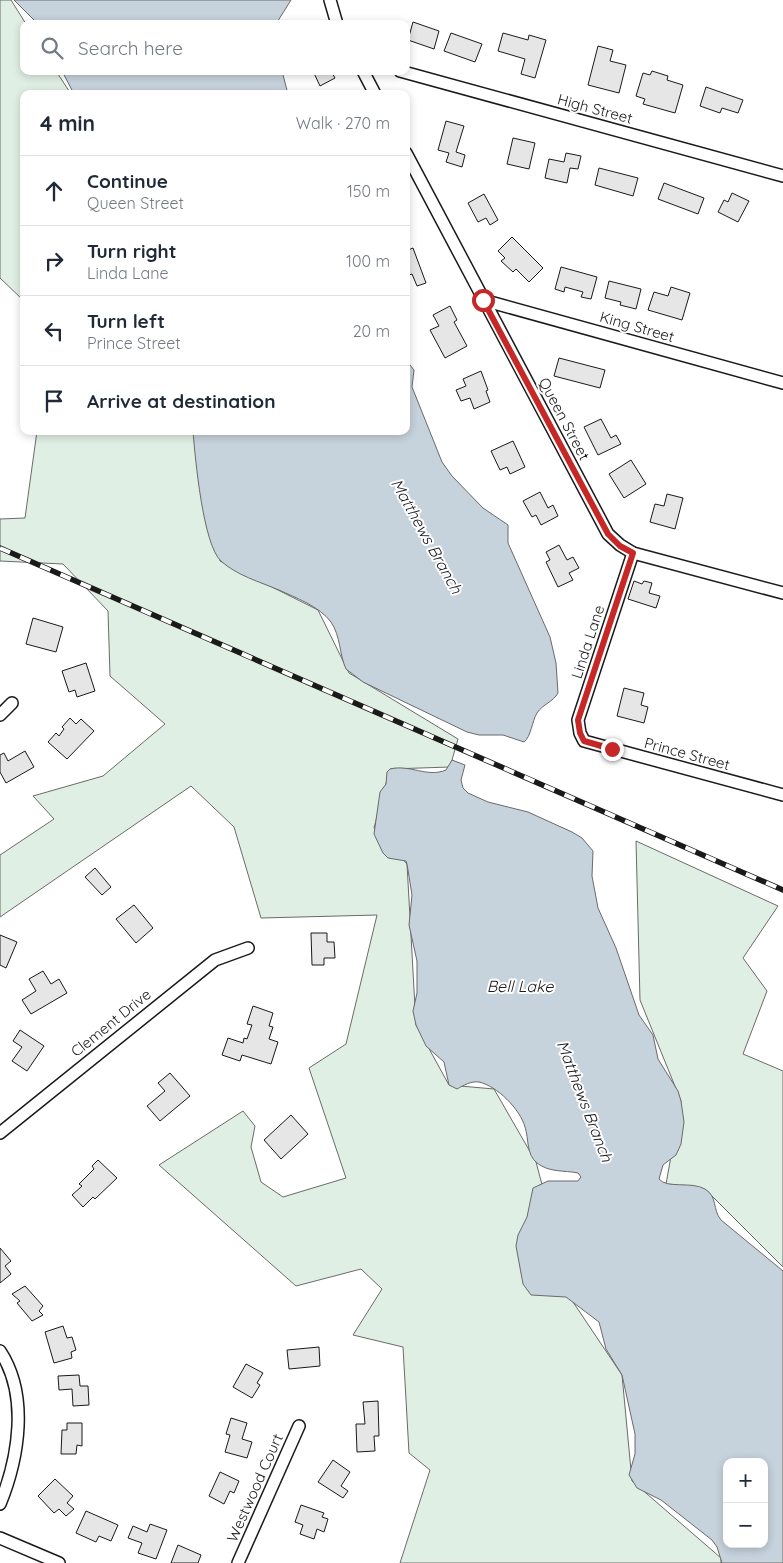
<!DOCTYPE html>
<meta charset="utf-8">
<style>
:root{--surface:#fff;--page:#f6f6f7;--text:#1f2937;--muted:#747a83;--line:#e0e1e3}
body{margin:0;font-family:Quicksand,sans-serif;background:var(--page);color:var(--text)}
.controls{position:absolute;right:15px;bottom:15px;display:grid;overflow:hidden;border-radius:10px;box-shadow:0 2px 8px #0003}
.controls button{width:45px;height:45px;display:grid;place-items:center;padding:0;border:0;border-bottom:1px solid var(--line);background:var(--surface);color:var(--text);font:25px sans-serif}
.stop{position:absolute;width:15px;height:15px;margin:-11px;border:4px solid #c62828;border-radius:50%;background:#fff}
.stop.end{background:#c62828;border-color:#fff;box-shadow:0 1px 5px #0008}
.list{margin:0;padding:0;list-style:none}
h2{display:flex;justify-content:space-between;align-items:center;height:65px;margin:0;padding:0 20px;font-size:21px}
h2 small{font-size:16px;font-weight:400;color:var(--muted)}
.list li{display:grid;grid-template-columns:32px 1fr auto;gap:15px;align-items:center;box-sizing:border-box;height:70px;padding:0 20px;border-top:1px solid var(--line)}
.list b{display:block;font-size:19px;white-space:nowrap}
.list p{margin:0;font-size:16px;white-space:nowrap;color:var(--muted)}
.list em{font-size:16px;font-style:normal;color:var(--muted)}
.icon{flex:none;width:28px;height:28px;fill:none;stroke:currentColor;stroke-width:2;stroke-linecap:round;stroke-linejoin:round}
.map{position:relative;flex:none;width:783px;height:1563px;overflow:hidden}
.search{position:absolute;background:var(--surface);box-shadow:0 2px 8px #0003;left:20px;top:20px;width:390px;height:55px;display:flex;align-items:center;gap:12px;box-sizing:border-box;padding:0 18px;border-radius:10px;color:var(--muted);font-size:19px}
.panel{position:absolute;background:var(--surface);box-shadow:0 2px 8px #0003;left:20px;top:90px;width:390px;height:345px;border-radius:10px}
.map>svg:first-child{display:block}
</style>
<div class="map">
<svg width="783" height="1563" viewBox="0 0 783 1563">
<rect width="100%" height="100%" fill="#fff"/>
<g fill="#e0efe3" stroke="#6a6a6a">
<polygon points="0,0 11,0 26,24 24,24 24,71 56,71 71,94 24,94 24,301 0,278"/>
<polygon points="37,431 195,431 220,561 318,610 349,673 458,739 450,767 390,769 374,828 407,864 416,1025 449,1085 494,1089 536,1162 573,1302 622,1375 632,1481 721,1558 721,1563 400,1563 430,1470 409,1453 403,1347 353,1335 382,1289 361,1269 296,1286 159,1165 243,1111 255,1126 251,1147 261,1182 283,1197 346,1178 309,1068 346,1044 377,915 261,918 234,827 191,786 0,917 0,855 54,819 33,796 103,776 165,724 110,676 108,611 63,564 0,561 0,519 25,518"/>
<polygon points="636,841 778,906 743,958 767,991 743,1054 783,1071 783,1267 706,1190 666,1184 681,1101 640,1000"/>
</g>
<g fill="#c6d2dc" stroke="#6a6a6a" fill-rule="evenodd">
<polygon points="14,0 291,0 276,24 38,24"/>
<polygon points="62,71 282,71 288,94 74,94"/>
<path d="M406,360L414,370L412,387L442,462L452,476L483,508L508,525V543L550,637L556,663L558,693C553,702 543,704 537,713C532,721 531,737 524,742L503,735H479L467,732L363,682L346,669C339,654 341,637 331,622C319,606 296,598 279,590C260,582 236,575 221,561C203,545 195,457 193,431H406Z"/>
<path d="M452,760L465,765L461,780L463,788L468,793L488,802L528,812L572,832L582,838L593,851L592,876L598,908L616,948L639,1015L653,1035L658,1059L678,1091L681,1101L684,1122L681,1144L676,1155L663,1165L659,1179C667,1189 691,1181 705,1189C718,1197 712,1209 721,1220L783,1271V1563H722L717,1547L712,1540L661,1500L637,1488L629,1475L635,1454V1434L622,1375L606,1349L599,1322L566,1297L531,1295L523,1284L516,1246L518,1235L527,1217L533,1188L548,1181H578L581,1177L578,1173C564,1170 550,1173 537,1163C526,1154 529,1139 525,1127C520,1109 497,1086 479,1082C471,1081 464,1085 457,1089L449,1085L444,1062L426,1046L416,1025L413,1011L417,993V961L409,925L412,895L407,864L406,861L388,858L383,853L374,834L380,792L386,784L387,772L390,769C410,764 427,778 446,770ZM727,1462H764V1544H727Z"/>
</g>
<g fill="#e6e6e6" stroke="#1a1a1a">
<polygon points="413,22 439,31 434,49 408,40"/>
<polygon points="451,33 482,44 475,62 444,51"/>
<polygon points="503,33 528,40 529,35 546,40 535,78 521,74 525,59 498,51"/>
<polygon points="598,46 613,50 610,61 626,65 619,93 588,85"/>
<polygon points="313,71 331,71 335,78 320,86"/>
<polygon points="652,71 668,76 667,80 683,85 675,113 643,104 645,99 636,96 643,73 650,75"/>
<polygon points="706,87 743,100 738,113 722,108 720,113 700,106"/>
<polygon points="446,121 464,126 456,152 465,155 462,167 446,162 449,153 438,150"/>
<polygon points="513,138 535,143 529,169 507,164"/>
<polygon points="566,153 581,156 578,169 570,168 567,183 545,178 549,159 564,162"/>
<polygon points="599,168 638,178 633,196 595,185"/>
<polygon points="664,183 704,198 698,214 658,199"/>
<polygon points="732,193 749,201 738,222 718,212 724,200 728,202"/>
<polygon points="484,194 498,220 490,225 486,218 478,222 468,203"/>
<polygon points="512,237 543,268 529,282 516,269 513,272 501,261 505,258 498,251"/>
<polygon points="413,248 426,283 417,286 412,274 406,276 406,251"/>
<polygon points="561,267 597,277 591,299 581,297 583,292 565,287 564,292 555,289"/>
<polygon points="609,281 641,289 636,309 620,305 621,302 605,298"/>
<polygon points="671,287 690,293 682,320 648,310 654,292 668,296"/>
<polygon points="450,306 457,320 454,322 467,346 445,358 430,330 439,326 433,315"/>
<polygon points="559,358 605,370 600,388 554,376"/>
<polygon points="481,371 488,390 486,391 490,402 474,409 470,398 461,401 456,390 466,386 463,379"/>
<polygon points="601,419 611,438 616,435 621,444 598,455 584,427"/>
<polygon points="513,441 525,467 510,474 507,467 500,470 491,451"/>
<polygon points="631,460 646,484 624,498 609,474"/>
<polygon points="540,492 548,508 553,505 558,516 541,525 536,515 532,517 523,501"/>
<polygon points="667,494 683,498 675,529 650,522 655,504 664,506"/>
<polygon points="559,545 567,560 573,557 579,568 569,573 573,580 558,587 546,562 550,560 546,552"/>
<polygon points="634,581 642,584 644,581 652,583 649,593 660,596 656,608 628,599"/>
<polygon points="33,618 63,627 56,652 26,644"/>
<polygon points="86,663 95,691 77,697 75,690 69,692 62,671"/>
<polygon points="624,688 644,693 641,705 648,707 644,723 617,716"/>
<polygon points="70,718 76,724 81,719 94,731 67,759 48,742 56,733 59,736 64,729 62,727"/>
<polygon points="25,751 34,767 6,783 0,772 0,755 4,753 8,761"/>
<polygon points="95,868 111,887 102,895 85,877"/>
<polygon points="134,905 153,928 136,943 116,919"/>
<polygon points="311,933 327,933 327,942 334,942 335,958 324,958 324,965 312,965"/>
<polygon points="0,935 17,942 6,968 0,965"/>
<polygon points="43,971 51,984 59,979 67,993 31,1014 22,1000 36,991 29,979"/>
<polygon points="253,1006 273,1013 269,1026 273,1027 269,1039 278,1042 271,1064 242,1055 240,1061 222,1055 228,1038 243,1043 244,1038 247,1039 252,1025 247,1024"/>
<polygon points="20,1030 44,1046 27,1071 12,1061 22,1047 13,1041"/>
<polygon points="170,1073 190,1096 160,1121 147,1106 165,1091 158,1083"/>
<polygon points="291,1115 308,1134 281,1159 264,1140"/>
<polygon points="98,1160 117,1178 95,1199 93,1197 83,1207 72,1195 82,1186 79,1184 94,1169 92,1166"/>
<polygon points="0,1248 11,1261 5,1266 11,1274 0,1283"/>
<polygon points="25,1286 43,1306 39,1311 43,1315 32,1321 17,1303 20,1301 12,1294"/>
<polygon points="63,1326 67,1338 72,1337 76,1350 71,1352 72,1358 54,1363 45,1332"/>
<polygon points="319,1347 320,1366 289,1369 287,1350"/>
<polygon points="246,1364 263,1373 257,1383 260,1385 252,1398 233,1387"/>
<polygon points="79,1375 80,1386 88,1386 89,1405 73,1406 72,1389 59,1390 58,1376"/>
<polygon points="378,1401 379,1436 374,1436 375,1451 357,1452 356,1424 365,1424 363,1402"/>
<polygon points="231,1418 247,1423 242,1439 252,1442 247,1458 225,1452 230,1435 226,1434"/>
<polygon points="67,1423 82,1423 82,1446 77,1445 76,1454 61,1454 62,1430 67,1430"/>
<polygon points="333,1460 350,1472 341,1486 348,1491 343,1498 318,1482"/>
<polygon points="220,1472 239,1481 234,1493 230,1491 224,1504 209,1496"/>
<polygon points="55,1479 73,1496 67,1503 74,1509 66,1516 59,1509 54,1513 38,1496"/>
<polygon points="301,1505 324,1513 322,1517 328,1519 324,1532 317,1529 314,1539 300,1534 303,1525 295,1522"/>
<polygon points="86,1511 118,1525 111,1541 99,1536 96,1542 76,1533"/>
<polygon points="150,1524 167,1530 156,1559 138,1553 142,1543 128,1538 133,1526 147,1532"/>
<polygon points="178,1545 201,1555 198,1563 171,1563"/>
</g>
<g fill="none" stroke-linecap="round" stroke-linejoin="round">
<g stroke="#1a1a1a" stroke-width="14">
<g id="street">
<polyline points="330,0 337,24"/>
<polyline points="363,71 375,94"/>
<polyline points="400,71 783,176"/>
<polyline points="406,153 608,534 620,545 633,553 783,593"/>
<polyline points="483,300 783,383"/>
<polyline points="633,553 578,720 580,733 584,741 783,795"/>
<polyline points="0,715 12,703"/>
<polyline points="0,1133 215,960 248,948"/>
<path d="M0,1351C29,1395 19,1457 0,1504"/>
<polyline points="0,1538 59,1563"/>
<polyline points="238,1563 299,1426"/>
</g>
</g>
<use href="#street" stroke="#fff" stroke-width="11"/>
<g stroke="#1a1a1a" stroke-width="5.5">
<polyline id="rail" points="0,548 783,890"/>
</g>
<use href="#rail" stroke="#fff" stroke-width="4" stroke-dasharray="11" stroke-linecap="butt"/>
</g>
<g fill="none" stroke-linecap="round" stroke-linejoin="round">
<polyline stroke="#c62828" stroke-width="6" points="483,300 608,534 620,546 633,553 578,720 580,733 584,741 612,749"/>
</g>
<g text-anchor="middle" stroke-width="4" stroke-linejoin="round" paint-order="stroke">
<g font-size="15" fill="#1a1a1a" stroke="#fff">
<text transform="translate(595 109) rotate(15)" y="5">High Street</text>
<text transform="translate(637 327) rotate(16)" y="5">King Street</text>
<text transform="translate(564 419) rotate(62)" y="5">Queen Street</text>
<text transform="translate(588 642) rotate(-72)" y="5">Linda Lane</text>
<text transform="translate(687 754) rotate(15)" y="5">Prince Street</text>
<text transform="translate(111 1023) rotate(-39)" y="5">Clement Drive</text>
<text transform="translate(255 1488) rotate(-66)" y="5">Westwood Court</text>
</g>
<g font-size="16" font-style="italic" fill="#1a1a1a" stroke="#fff">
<text transform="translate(427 536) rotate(61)" y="6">Matthews Branch</text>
<text x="520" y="992">Bell Lake</text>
<text transform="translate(585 1101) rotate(69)" y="6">Matthews Branch</text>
</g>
</g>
</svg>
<div class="controls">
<button>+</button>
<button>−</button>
</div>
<div class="stop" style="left:483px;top:300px"></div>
<div class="stop end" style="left:612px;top:749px"></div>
<div class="search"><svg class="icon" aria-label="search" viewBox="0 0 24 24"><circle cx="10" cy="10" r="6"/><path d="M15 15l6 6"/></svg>Search here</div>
<section class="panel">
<h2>4 min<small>Walk · 270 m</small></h2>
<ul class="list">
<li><svg class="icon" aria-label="ahead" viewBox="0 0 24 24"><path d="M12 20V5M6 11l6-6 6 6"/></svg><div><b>Continue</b><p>Queen Street</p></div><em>150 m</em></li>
<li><svg class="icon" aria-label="right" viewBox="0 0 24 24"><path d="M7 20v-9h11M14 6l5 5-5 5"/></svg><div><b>Turn right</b><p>Linda Lane</p></div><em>100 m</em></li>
<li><svg class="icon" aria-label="left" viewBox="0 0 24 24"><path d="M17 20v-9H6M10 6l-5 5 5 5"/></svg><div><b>Turn left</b><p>Prince Street</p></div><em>20 m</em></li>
<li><svg class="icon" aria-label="arrive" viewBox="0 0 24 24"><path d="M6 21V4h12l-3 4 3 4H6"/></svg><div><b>Arrive at destination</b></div></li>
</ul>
</section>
</div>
